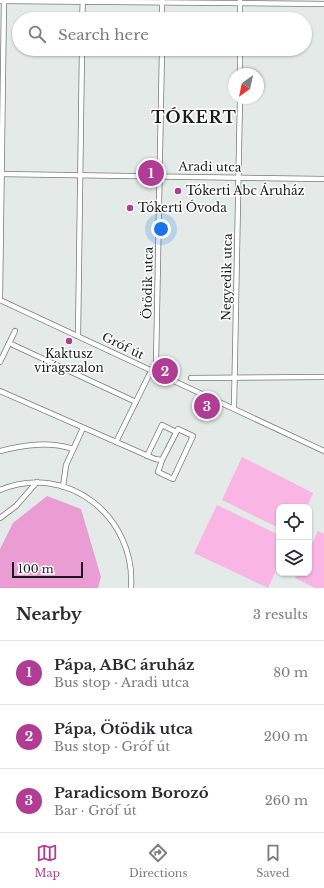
<!DOCTYPE html>
<meta charset="utf-8">
<style>
:root{--surface:#fff;--page:#f7f7f7;--text:#2b2b33;--muted:#7c7c81;--line:#e1e1e2;--accent:#b13c94}
body{margin:0;font-family:"Libre Baskerville",serif;background:var(--page);color:var(--text)}
.controls{position:absolute;right:12px;bottom:12px;display:grid;overflow:hidden;border-radius:8px;box-shadow:0 1px 3px #0004}
.controls button{width:36px;height:36px;display:grid;place-items:center;padding:0;border:0;border-bottom:1px solid var(--line);background:var(--surface);color:var(--text);font:20px sans-serif}
.compass{position:absolute;left:228px;top:68px;width:36px;height:36px;border-radius:50%;background:var(--surface);box-shadow:0 1px 3px #0004;rotate:213deg}
.scale{position:absolute;left:12px;bottom:10px;width:71px;box-sizing:border-box;padding-left:4px;border:2px solid #1a1c1b;border-top:0;font-size:11px;line-height:14px;white-space:nowrap;color:#1a1c1b;-webkit-text-stroke:3px #fff;paint-order:stroke}
.you{position:absolute;left:161px;top:229px;width:14px;height:14px;margin:-10px;border:3px solid #fff;border-radius:50%;background:#1a73e8;box-shadow:0 0 0 6px #1a73e833}
.badge{display:grid;place-items:center;width:26px;height:26px;border-radius:50%;background:var(--accent);color:#fff;font-size:13px;font-weight:700}
.pin{position:absolute;translate:-50% -50%;border:2px solid #fff;box-shadow:0 1px 4px #0006}
.list{margin:0;padding:0;list-style:none}
h2{display:flex;justify-content:space-between;align-items:center;height:52px;margin:0;padding:0 16px;font-size:17px}
h2 small{font-size:13px;font-weight:400;color:var(--muted)}
.list li{display:grid;grid-template-columns:26px 1fr auto;gap:12px;align-items:center;box-sizing:border-box;height:64px;padding:0 16px;border-top:1px solid var(--line)}
.list b{display:block;font-size:15px;white-space:nowrap}
.list p{margin:0;font-size:13px;white-space:nowrap;color:var(--muted)}
.list em{font-size:13px;font-style:normal;color:var(--muted)}
.icon{flex:none;width:22px;height:22px;fill:none;stroke:currentColor;stroke-width:2;stroke-linecap:round;stroke-linejoin:round}
.map{position:relative;flex:none;width:324px;height:588px;overflow:hidden}
.search{position:absolute;background:var(--surface);box-shadow:0 1px 3px #0004;left:12px;right:12px;top:12px;height:44px;display:flex;align-items:center;gap:10px;box-sizing:border-box;padding:0 14px;border-radius:22px;color:var(--muted);font-size:15px}
.sheet{height:244px;background:var(--surface)}
nav{display:flex;justify-content:space-around;align-items:center;box-sizing:border-box;height:56px;border-top:1px solid var(--line);background:var(--surface);font-size:11px;color:var(--muted)}
nav a{display:grid;justify-items:center;gap:2px}
nav .on{color:var(--accent)}
.map>svg:first-child{display:block}
</style>
<div class="map">
<svg width="324" height="588" viewBox="0 0 324 588">
<rect width="100%" height="100%" fill="#e3eae7"/>
<g fill="#f9b5e3">
<polygon points="242,457 313,493 307,507 279,507 279,528 222,500"/>
<polygon points="217,505 279,535 279,564 268,588 194,553"/>
<polygon points="318,531 324,534 324,588 315,588 295,578 298,573 309,573 309,550"/>
</g>
<polygon fill="#e99dd2" points="47,496 81,509 101,577 98,588 0,588 0,549 13,523"/>
<g fill="none" stroke-linecap="round" stroke-linejoin="round">
<g stroke="#767c7a" stroke-width="6">
<g id="minor">
<polyline points="0,1 324,4"/>
<polyline points="82,19 83,0"/>
<polyline points="162,19 162,1"/>
<polyline points="240,19 240,1"/>
<polyline points="240,74 240,49"/>
<polyline points="0,174 324,179"/>
<polyline points="0,297 4,0"/>
<polyline points="0,300 324,451"/>
<polyline points="78,336 82,49"/>
<polyline points="9,343 136,402"/>
<polyline points="0,362 15,331"/>
<polyline points="191,378 324,377"/>
<polyline points="0,391 155,459 162,460"/>
<polyline points="234,408 240,98"/>
<polygon points="178,429 193,436 173,479 158,472 162,460"/>
<polyline points="116,442 151,371 156,364 162,49"/>
<path d="M0,451C24,445 49,441 73,449"/>
<polyline points="147,456 162,425 176,432"/>
<polyline points="63,487 66,465 83,428"/>
<path d="M0,490C68,462 136,517 131,588"/>
<polyline points="0,518 16,506 37,482"/>
</g>
</g>
<use href="#minor" stroke="#fff" stroke-width="4.5"/>
</g>
<g fill="#b13c94" stroke="#fff" stroke-width="1.5">
<circle cx="178" cy="191" r="4"/>
<circle cx="130" cy="208" r="4"/>
<circle cx="69" cy="341" r="4"/>
</g>
<g text-anchor="middle" stroke-width="3" stroke-linejoin="round" paint-order="stroke">
<g font-size="12" fill="#1a1c1b" stroke="#fff">
<text transform="translate(210 167) rotate(1)" y="4">Aradi utca</text>
<text transform="translate(227 277) rotate(-89)" y="4">Negyedik utca</text>
<text transform="translate(148 283) rotate(-89)" y="4">Ötödik utca</text>
<text transform="translate(123 346) rotate(26)" y="4">Gróf út</text>
</g>
<g font-size="12" fill="#1a1c1b" stroke="#fff" text-anchor="start">
<text x="186" y="195">Tókerti Abc Áruház</text>
<text x="138" y="212">Tókerti Óvoda</text>
<text x="69" y="358" text-anchor="middle">Kaktusz<tspan x="69" dy="14">virágszalon</tspan></text>
</g>
<g font-size="16" font-weight="bold" letter-spacing="1" fill="#1a1c1b" stroke="#fff">
<text x="194" y="123">TÓKERT</text>
</g>
</g>
</svg>
<div class="controls">
<button><svg class="icon" aria-label="locate" viewBox="0 0 24 24"><circle cx="12" cy="12" r="6"/><path d="M12 2v4M12 18v4M2 12h4M18 12h4"/></svg></button>
<button><svg class="icon" aria-label="layers" viewBox="0 0 24 24"><path d="M12 4l9 5-9 5-9-5zM3 14l9 5 9-5"/></svg></button>
</div>
<svg class="compass" viewBox="-18 -18 36 36"><path d="M0-13l5 13h-10z" fill="#e53935"/><path d="M0 13l5-13h-10z" fill="#7c7c81"/></svg>
<div class="scale">100 m</div>
<div class="you"></div>
<div class="pin badge" style="left:151px;top:173px">1</div>
<div class="pin badge" style="left:165px;top:371px">2</div>
<div class="pin badge" style="left:207px;top:406px">3</div>
<div class="search"><svg class="icon" aria-label="search" viewBox="0 0 24 24"><circle cx="10" cy="10" r="6"/><path d="M15 15l6 6"/></svg>Search here</div>
</div>
<section class="sheet">
<h2>Nearby<small>3 results</small></h2>
<ul class="list">
<li><span class="badge">1</span><div><b>Pápa, ABC áruház</b><p>Bus stop · Aradi utca</p></div><em>80 m</em></li>
<li><span class="badge">2</span><div><b>Pápa, Ötödik utca</b><p>Bus stop · Gróf út</p></div><em>200 m</em></li>
<li><span class="badge">3</span><div><b>Paradicsom Borozó</b><p>Bar · Gróf út</p></div><em>260 m</em></li>
</ul>
</section>
<nav>
<a class="on"><svg class="icon" aria-label="map" viewBox="0 0 24 24"><path d="M3 6l6-2 6 2 6-2v14l-6 2-6-2-6 2zM9 4v14M15 6v14"/></svg>Map</a>
<a><svg class="icon" aria-label="directions" viewBox="0 0 24 24"><path d="M12 3l9 9-9 9-9-9zM9 14v-3h6M13 9l2 2-2 2"/></svg>Directions</a>
<a><svg class="icon" aria-label="saved" viewBox="0 0 24 24"><path d="M7 4h10v16l-5-4-5 4z"/></svg>Saved</a>
</nav>
